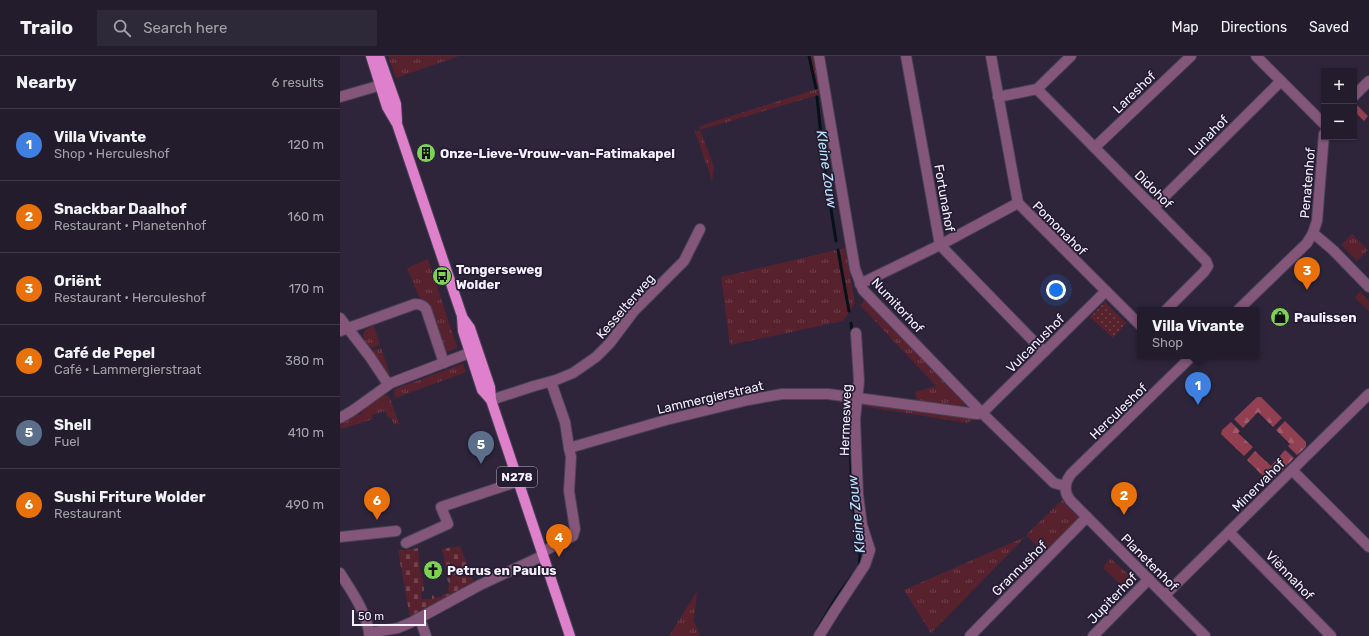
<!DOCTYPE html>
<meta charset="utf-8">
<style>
:root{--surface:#221c2c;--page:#2e2938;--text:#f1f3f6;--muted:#a2a1a9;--line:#3f3a48;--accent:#bca0f2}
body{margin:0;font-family:Rubik,sans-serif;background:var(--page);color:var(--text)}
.controls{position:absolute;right:12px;top:12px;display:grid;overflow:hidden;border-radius:0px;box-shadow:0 1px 3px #0004}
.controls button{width:36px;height:36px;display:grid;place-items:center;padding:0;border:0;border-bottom:1px solid var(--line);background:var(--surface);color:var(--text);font:20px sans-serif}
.scale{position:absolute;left:12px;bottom:10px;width:74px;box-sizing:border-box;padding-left:4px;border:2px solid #f4effd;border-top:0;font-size:11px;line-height:14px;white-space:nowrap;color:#f4effd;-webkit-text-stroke:3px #241c31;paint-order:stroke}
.you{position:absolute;left:716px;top:234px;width:14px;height:14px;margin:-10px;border:3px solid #fff;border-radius:50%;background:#1a73e8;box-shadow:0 0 0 6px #1a73e833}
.badge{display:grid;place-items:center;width:26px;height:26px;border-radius:50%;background:var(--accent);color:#fff;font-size:13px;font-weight:700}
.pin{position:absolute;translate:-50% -33px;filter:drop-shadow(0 1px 2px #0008)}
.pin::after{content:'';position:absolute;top:21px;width:14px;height:12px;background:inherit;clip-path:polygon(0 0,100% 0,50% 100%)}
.popup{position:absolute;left:797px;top:251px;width:122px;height:52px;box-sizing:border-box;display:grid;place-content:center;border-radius:0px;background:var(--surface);filter:drop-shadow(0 1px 3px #0005);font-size:13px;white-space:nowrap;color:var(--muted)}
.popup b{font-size:15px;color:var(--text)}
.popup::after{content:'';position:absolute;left:50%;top:100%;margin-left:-8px;border:8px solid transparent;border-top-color:var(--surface)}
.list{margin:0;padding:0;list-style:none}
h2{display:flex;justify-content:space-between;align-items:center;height:52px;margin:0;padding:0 16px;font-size:17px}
h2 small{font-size:13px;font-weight:400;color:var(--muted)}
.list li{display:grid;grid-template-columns:26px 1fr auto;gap:12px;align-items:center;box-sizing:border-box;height:72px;padding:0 16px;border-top:1px solid var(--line)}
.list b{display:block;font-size:15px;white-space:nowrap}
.list p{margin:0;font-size:13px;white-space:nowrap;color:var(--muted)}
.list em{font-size:13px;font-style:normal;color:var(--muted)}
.icon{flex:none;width:22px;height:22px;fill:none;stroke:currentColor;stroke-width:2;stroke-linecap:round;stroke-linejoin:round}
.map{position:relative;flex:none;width:1029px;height:580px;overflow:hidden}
header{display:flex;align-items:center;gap:24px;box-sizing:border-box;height:56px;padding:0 20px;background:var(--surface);border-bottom:1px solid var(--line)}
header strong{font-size:19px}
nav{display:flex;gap:22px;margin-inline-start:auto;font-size:14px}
.search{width:280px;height:36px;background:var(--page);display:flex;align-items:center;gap:10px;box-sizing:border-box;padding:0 14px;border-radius:0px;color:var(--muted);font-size:15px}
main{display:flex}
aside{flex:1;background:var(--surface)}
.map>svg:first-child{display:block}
</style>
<header>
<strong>Trailo</strong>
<div class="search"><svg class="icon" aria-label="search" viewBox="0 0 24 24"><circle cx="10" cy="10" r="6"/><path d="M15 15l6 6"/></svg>Search here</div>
<nav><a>Map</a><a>Directions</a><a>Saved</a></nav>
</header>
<main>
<aside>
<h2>Nearby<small>6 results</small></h2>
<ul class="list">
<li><span class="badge" style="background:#3f7fe0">1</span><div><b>Villa Vivante</b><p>Shop · Herculeshof</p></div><em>120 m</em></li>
<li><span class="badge" style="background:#e8710a">2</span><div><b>Snackbar Daalhof</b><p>Restaurant · Planetenhof</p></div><em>160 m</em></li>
<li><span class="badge" style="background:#e8710a">3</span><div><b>Oriënt</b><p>Restaurant · Herculeshof</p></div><em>170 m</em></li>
<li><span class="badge" style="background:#e8710a">4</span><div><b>Café de Pepel</b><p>Café · Lammergierstraat</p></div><em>380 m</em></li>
<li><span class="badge" style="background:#5c6f8a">5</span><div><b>Shell</b><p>Fuel</p></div><em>410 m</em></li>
<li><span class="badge" style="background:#e8710a">6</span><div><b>Sushi Friture Wolder</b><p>Restaurant</p></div><em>490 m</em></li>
</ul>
</aside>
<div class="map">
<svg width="1029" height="580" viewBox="0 0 1029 580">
<defs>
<pattern id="grass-tufts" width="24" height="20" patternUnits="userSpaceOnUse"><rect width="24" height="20" fill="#58212e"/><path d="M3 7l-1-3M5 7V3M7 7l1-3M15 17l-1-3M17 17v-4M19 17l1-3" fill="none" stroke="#71424d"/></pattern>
<pattern id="forest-firs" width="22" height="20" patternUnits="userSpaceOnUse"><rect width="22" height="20" fill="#923f52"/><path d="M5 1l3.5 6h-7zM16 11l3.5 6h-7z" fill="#a25b6c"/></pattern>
<pattern id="cemetery-stones" width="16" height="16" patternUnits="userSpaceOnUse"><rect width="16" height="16" fill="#58212e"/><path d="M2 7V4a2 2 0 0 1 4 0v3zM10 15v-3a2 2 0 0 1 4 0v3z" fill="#71424d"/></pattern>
<pattern id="park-dots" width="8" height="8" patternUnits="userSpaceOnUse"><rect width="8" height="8" fill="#58212e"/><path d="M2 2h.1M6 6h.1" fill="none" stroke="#71424d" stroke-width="1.8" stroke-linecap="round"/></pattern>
</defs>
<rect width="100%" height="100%" fill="#2e253b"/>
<g fill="url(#grass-tufts)">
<polygon points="48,0 119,0 56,22"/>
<polygon points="468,0 475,0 480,30 478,39 360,74 374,111 372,127 370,118 355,76 360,74 359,71 372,66 477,33"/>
<polygon points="1012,178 1028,194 1017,205 1001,189"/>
<polygon points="505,192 515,247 503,265 390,289 381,221"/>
<polygon points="88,203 117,291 117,292 108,295 105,294 89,249 87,246 79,241 67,212"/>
<polygon points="1020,235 1029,245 1029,255 1015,242"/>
<polygon points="527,241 628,346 623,352 577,345 575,336 596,330 520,249"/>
<polygon points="34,270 40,289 30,292 24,283 23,279 26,273"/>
<polygon points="41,292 50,319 47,317 32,295"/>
<polygon points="122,308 123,308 126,316 56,342 54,338 55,333"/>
<polygon points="43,339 49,340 59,367 54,369 51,361 48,362 45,355 32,359 33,363 1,373 0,369 18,358 19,359 22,357 22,355"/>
<polygon points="530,347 626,361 634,363 627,367 528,351 522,349"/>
<polygon points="722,444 740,463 705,498 686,479"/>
<polygon points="685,481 591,577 564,534"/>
<polygon points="770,502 795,524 787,534 763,512"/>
<polygon points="357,535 354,563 353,563 360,580 329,580"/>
</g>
<g fill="url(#forest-firs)">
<polygon points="1016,48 1028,60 1024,65 1016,57 1014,59 1014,50"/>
<polygon points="917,341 921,341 942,362 933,371 918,356 903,372 894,363"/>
<polygon points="945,365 966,386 966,391 957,399 948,390 950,388 936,374"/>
<polygon points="891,366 900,375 898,377 913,391 904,400 881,378 882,374"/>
<polygon points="945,394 954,402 931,425 928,425 907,404 915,395 931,410"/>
</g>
<polygon fill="url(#cemetery-stones)" points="120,490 135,529 70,561 58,495 78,492 79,500 77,501 79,502 79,506 78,506 80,507 80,511 79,511 80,512 81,515 80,516 81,516 82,520 81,521 82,521 83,525 82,526 83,526 84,530 82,530 84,531 84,535 81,536 82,543 92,543 92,539 95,541 95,543 96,542 100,541 101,542 103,538 109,537 108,532 110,531 109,531 109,526 108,526 107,522 108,522 107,521 106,517 107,517 106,516 105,512 107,512 105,511 105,508 106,507 104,507 104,503 105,502 104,502 103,498 104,497 102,496 102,493"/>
<polygon fill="url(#park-dots)" points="765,246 786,267 773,282 750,261"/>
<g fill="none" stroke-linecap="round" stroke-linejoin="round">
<g stroke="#061118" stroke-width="3">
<polyline points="469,0 476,32"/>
<polyline points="477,41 484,107 496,185"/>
<polyline points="498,194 509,255"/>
<polyline points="511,267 512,278"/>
<polyline points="509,355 512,440 520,500 519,511"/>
<polyline points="478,572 496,542 512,520"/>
</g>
<g stroke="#4a4156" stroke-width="12">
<g id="minor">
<polyline points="479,0 515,213 523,234 642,357 714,427 725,430"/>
<polyline points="566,0 600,189 704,296"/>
<polyline points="651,0 678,147 800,269"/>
<polyline points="916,0 984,68"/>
<polyline points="697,33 866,205 868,210 864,216 826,254"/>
<polyline points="1014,40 1029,25"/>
<polyline points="0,41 48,27"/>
<polyline points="658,41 697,33 731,0"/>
<polyline points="755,91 851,0"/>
<polyline points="814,151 941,25"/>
<polyline points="973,177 993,194 1029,231"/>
<polyline points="520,228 600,189 678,147"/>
<polyline points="898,254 967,187 973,177 977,165 984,78"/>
<polyline points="0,262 30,301 48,328"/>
<path d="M0,275L75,248C80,248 83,249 86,253L104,307"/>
<path d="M852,300L731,418C725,426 723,435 730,444L865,580"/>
<polyline points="151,344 194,330 216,324 233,317 256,301 270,287 294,255 344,205 360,173"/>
<polyline points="0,362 12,355 51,327 137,294"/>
<polyline points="229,392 326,364 408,344 442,338 488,338 637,358 642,357 766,235"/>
<polyline points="952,414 1029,491"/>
<polyline points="889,476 991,580"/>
<polyline points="0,481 56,475"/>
<polyline points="66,487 108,468 101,451 179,425"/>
<path d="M0,517C14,539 25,554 30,580"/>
<polyline points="825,539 1029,338"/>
<polyline points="80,563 86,580"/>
<polyline points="29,577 58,572 72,566 140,529 200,501 206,494 233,480 235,473 229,435 231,401 229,392 225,366 211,326"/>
<polyline points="479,580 494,556 525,509 530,494 522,469 518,439 515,363 519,325 516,277"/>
<polyline points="630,580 747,461"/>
<polyline points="753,580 809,523"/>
</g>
</g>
<g stroke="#4a4156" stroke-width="12">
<g id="major">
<polyline points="31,0 47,51 57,68 122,260 123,275 142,334 151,344"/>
<polyline points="39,0 56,48 57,65"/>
<polyline points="122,261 130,272 150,331 151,344 230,580"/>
</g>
</g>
<use href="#minor" stroke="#84577a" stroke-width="10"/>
<use href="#major" stroke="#de80cb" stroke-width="10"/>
</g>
<defs>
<g id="building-disc" transform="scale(1)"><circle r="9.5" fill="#7ed153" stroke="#241c31"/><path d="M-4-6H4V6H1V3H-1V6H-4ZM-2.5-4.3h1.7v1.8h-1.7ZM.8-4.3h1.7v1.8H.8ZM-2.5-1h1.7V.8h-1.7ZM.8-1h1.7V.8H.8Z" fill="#111"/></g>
<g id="bus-disc" transform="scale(1)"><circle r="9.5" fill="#7ed153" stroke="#241c31"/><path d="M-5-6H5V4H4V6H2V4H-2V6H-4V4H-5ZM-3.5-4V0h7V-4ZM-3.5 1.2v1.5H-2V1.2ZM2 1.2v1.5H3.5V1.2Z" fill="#111"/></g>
<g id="shop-disc" transform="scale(1)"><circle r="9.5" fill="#7ed153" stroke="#241c31"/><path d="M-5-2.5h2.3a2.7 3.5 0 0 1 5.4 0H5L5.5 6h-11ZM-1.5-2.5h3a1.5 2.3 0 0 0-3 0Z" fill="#111"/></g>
<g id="church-disc" transform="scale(1)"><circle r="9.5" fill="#7ed153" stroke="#241c31"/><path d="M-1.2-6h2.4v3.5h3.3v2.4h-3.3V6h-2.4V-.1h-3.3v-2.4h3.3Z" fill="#111"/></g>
</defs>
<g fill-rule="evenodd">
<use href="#building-disc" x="86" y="97"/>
<use href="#bus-disc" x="102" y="220"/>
<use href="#shop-disc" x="940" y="261"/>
<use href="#church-disc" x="93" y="514"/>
</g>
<g text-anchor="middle" stroke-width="3.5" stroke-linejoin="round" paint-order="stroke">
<rect fill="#241c31" stroke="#b6b0c0" stroke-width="1" x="157" y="411" width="40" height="20" rx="3"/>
<g font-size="12" font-weight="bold" fill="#f4effd">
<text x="177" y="425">N278</text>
</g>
<g font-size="13" fill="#f4effd" stroke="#241c31">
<text transform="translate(794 36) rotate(-44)" y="5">Lareshof</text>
<text transform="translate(868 79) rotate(-45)" y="5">Lunahof</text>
<text transform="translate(967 127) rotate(-85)" y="5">Penatenhof</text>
<text transform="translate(814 133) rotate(45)" y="5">Didohof</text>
<text transform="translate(605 142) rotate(80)" y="5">Fortunahof</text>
<text transform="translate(720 172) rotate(45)" y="5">Pomonahof</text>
<text transform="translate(558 249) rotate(47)" y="5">Numitorhof</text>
<text transform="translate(285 250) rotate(-49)" y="5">Kesselterweg</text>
<text transform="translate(695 287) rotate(-45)" y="5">Vulcanushof</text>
<text transform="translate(370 341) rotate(-13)" y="5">Lammergierstraat</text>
<text transform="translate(778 355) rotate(-44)" y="5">Herculeshof</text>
<text transform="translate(505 364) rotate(-88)" y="5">Hermesweg</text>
<text transform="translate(918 429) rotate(-45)" y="5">Minervahof</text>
<text transform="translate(810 506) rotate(45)" y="5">Planetenhof</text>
<text transform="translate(679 512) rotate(-45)" y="5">Grannushof</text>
<text transform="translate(950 519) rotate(46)" y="5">Viënnahof</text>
<text transform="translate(772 542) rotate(-46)" y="5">Jupiterhof</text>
</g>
<g font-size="13" font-weight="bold" fill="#f4effd" stroke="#241c31" text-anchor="start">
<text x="100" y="102">Onze-Lieve-Vrouw-van-Fatimakapel</text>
<text x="116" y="218">Tongerseweg<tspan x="116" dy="15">Wolder</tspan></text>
<text x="954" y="266">Paulissen</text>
<text x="107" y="519">Petrus en Paulus</text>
</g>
<g font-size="14" font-style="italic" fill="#b9e4ff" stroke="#241c31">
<text transform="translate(487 113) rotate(82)" y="5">Kleine Zouw</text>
<text transform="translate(516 458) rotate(-96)" y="5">Kleine Zouw</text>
</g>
</g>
</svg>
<div class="controls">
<button>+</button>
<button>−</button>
</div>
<div class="scale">50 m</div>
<div class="you"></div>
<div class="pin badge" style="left:858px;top:349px;background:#3f7fe0">1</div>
<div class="popup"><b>Villa Vivante</b>Shop</div>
<div class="pin badge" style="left:784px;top:459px;background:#e8710a">2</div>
<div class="pin badge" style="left:967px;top:234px;background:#e8710a">3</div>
<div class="pin badge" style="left:219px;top:501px;background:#e8710a">4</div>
<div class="pin badge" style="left:141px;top:408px;background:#5c6f8a">5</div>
<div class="pin badge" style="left:37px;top:464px;background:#e8710a">6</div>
</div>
</main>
